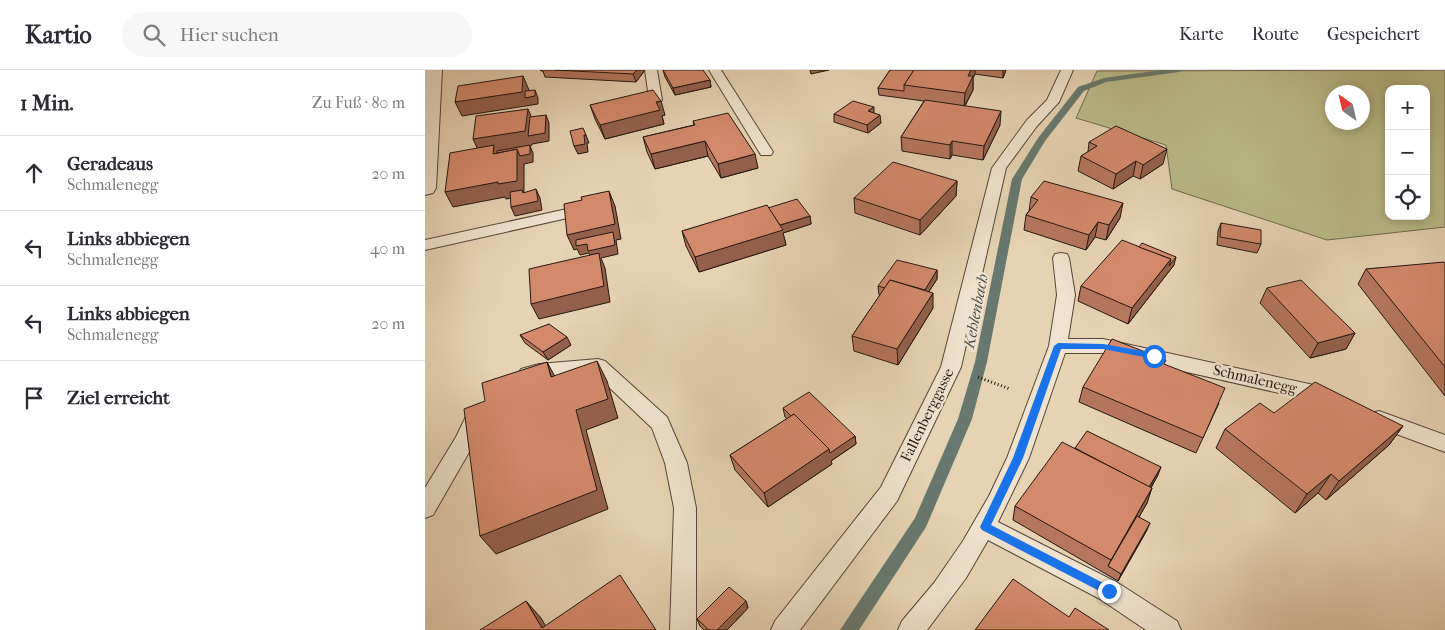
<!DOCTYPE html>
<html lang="de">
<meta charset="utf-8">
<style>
:root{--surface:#fff;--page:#f7f7f7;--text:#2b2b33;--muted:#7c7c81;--line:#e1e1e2}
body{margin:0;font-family:"IM FELL French Canon",serif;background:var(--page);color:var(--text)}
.controls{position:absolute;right:15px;top:15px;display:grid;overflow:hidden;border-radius:10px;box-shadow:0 2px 8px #0003}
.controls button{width:45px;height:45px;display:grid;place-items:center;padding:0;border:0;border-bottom:1px solid var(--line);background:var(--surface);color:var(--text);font:25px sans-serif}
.compass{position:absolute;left:900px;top:15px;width:45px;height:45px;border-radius:50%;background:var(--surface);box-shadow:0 2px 8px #0003;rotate:326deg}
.stop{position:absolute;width:15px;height:15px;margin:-11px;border:4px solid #1a73e8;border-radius:50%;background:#fff}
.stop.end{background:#1a73e8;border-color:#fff;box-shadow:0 1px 5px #0008}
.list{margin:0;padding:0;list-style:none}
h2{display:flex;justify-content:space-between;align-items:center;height:65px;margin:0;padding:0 20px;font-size:21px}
h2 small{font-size:16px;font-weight:400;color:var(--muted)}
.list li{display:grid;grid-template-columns:32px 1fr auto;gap:15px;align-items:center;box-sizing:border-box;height:75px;padding:0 20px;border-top:1px solid var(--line)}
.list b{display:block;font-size:19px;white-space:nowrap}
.list p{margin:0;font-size:16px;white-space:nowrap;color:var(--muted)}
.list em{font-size:16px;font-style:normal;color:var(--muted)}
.icon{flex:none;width:28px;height:28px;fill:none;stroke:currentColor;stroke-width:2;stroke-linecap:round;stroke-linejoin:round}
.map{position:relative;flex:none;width:1020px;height:560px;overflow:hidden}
header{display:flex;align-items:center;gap:30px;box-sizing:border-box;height:70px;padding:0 25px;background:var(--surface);border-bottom:1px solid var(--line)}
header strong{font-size:24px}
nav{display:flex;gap:28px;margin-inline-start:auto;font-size:18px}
.search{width:350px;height:45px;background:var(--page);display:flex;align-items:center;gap:12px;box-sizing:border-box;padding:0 18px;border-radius:28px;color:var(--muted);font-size:19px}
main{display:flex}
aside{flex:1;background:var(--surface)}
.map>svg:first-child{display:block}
</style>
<header>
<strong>Kartio</strong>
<div class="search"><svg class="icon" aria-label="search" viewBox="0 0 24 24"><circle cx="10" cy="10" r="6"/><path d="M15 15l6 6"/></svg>Hier suchen</div>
<nav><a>Karte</a><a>Route</a><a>Gespeichert</a></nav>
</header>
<main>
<aside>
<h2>1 Min.<small>Zu Fuß · 80 m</small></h2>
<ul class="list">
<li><svg class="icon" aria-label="ahead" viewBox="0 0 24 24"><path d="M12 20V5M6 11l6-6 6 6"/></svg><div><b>Geradeaus</b><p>Schmalenegg</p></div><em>20 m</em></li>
<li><svg class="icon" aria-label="left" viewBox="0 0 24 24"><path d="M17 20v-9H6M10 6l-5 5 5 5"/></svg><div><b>Links abbiegen</b><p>Schmalenegg</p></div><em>40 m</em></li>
<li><svg class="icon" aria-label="left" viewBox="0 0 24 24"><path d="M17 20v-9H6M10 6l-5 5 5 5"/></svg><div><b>Links abbiegen</b><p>Schmalenegg</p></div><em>20 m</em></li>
<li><svg class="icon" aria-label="arrive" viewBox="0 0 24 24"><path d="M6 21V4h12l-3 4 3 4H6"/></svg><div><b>Ziel erreicht</b></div></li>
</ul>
</aside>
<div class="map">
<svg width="1020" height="560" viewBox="0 0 1020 560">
<rect width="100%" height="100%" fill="#e6d3b3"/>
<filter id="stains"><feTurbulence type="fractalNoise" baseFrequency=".004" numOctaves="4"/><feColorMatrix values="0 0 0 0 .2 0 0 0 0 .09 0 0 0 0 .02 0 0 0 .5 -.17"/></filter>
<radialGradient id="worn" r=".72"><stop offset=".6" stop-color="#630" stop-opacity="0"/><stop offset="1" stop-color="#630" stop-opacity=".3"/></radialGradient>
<path fill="#bbbb89" stroke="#70694c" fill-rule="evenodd" d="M1020,0V157L902,170L747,119L741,75L651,48L672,1ZM964,19H1001V146H964ZM908,22H938V52H908Z"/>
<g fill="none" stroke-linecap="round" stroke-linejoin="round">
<polygon fill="#68786e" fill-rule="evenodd" points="736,0 758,0 754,2 681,12 659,21 620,71 597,109 562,292 547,349 501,457 434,560 415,560 490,448 533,349 550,292 587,109 613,68 653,17 679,8"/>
<g stroke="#544639" stroke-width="2">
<g id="service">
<polygon points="220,0 232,0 237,30 235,33 216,38 211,37 210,34 211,31 224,28"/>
<polygon points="284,0 296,0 348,82 346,85 336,85"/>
<polygon points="636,0 648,0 634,32 612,56 581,98 536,297 472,431 375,560 346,560 350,551 456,417 516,297 567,98 602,50 622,30"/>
<polygon points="142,139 147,141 150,144 147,147 0,180 0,170"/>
<polygon points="636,183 642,184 644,188 650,225 643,269 678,269 889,315 910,324 913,329 910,334 903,337 885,330 678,283 640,283 604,388 573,452 693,513 752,551 756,560 721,560 675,529 563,470 541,508 502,560 473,560 477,551 509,513 538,471 564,426 582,388 624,276 632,225 628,188 630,184"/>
<path d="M173,289L180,291L242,347L262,393L271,438V560H245L249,438L240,393L227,358L169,303C154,305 106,312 96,309L93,304L96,299L114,294Z"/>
<polygon points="52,336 59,338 62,344 47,377 8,445 0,448 0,418 31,367 45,338"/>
<polygon points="954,341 1020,365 1020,382 947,355 944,349 947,343"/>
</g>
</g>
<g stroke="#544639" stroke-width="2">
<polygon id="tertiary" points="0,0 17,0 11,118 8,123 0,125"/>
</g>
<polyline stroke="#241710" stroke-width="3" stroke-dasharray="1 2.5" stroke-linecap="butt" points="553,307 585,319"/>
<use href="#service" fill="#efe2ce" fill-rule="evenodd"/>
<use href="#tertiary" fill="#efe2ce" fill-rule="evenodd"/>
</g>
<g fill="#b5765d" stroke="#241710">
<polygon points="115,0 220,0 211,12 120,7 118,1 116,1"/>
<polygon points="238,0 285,10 286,17 250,25 240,7"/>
<polygon points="465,0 581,0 578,8 550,4 548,8 548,20 540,36 575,55 558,90 527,85 525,89 477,81 476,67 499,31 454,25 453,18"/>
<polygon points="165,35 240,45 237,46 239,54 180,69 170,49"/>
<polygon points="449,43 456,53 443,63 409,52 409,44"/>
<polygon points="268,51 333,98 296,108 283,86 230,99 222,82 218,67 269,55"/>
<polygon points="664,72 738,94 715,109 708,106 688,119 653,101 656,86 663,82"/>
<polygon points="532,111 531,126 495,165 430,143 429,128"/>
<polygon points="606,127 695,148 681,170 670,167 661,180 599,160 601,145 604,141"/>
<polygon points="343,138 385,146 386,154 358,163 361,175 274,202 261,176 257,161"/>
<polygon points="796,153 836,174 832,183 792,175 793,161"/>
<polygon points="1020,194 1020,326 933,214 941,199"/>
<polygon points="749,195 703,254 653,231 656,216"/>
<polygon points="512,200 512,209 504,221 508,238 473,295 429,281 427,266 455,225 454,225 453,216"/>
<polygon points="842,218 930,263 921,279 885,288 835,233"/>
<polygon points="95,265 146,275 123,290 100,273"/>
<polygon points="740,295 794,333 771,383 654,332 658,317"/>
<polygon points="358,338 430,366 431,374 406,391 407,394 343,437 310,400 305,385 362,349 360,347"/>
<polygon points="849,343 978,356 964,375 901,430 893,423 870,443 791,378 800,359"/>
<polygon points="650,378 733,405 726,418 722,433 714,447 722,460 693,511 588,450 590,436"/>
<polygon points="321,531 323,538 302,560 279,560 275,556 272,549"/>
</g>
<g fill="#94604c" stroke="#241710">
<polygon points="212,0 220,0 211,12 208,4"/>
<polygon points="385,0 404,0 386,4"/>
<polygon points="546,0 550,0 550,4 548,8 548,20 539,37 540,23 543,6"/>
<polygon points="578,0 581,0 578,8"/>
<polygon points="98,6 104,20 103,27 110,20 113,28 113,34 37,46 30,32"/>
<polygon points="285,10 286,17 250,25 248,18"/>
<polygon points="236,31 240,45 237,46 239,54 180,69 175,55 231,32"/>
<polygon points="449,37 449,45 443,41"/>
<polygon points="103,39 109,53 121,45 124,53 124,71 107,74 107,75 105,76 108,83 108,92 99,94 99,126 81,129 80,127 28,137 20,122 68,84 55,84 48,69"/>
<polygon points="576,41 575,55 558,90 559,76"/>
<polygon points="455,45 456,53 443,63 442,55"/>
<polygon points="159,65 161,65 164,73 162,73 163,82 153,84 149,76"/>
<polygon points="280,71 283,86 230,99 226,84"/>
<polygon points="527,71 527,85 525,89 525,75"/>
<polygon points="742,79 738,94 715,109 718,95"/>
<polygon points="330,84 333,98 296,108 293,94"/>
<polygon points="711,91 708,106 688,119 691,104"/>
<polygon points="532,111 531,126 495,165 495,150"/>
<polygon points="111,119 115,128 117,140 90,146 86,137"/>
<polygon points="184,121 190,136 196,169 191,170 193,184 176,188 180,198 185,232 114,249 106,234 167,190 164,183 155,185 152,179 149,180 142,165"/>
<polygon points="698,133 695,148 681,170 684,155"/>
<polygon points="385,146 386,154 358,163 361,175 274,202 270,187 352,156"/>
<polygon points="673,152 670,167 661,180 664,165"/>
<polygon points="751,187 749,195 703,254 707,238 746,189"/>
<polygon points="512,200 512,209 496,234 496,226"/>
<polygon points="508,223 508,238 473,295 472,279"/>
<polygon points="930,263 921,279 885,288 893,273"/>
<polygon points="142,267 146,275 123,290 118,282"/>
<polygon points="172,291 182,311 193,348 161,360 183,439 71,484 55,466 151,340"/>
<polygon points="122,292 133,312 126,307"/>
<polygon points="978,356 964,375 901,430 914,411"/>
<polygon points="430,366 431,374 406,391 407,394 343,437 339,423 404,379"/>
<polygon points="736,397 733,405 718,431 721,423"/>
<polygon points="906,404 893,423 870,443 882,424"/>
<polygon points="727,418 722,433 685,497 683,496 686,490"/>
<polygon points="725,453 722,460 693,511 696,504"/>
<polygon points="101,531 116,548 123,560 117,558"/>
<polygon points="321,531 323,538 302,560 292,560"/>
</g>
<g fill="#d3896c" stroke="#241710">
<polygon points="129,0 212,0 208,4"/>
<polygon points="238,0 278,0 285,10 248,18"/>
<polygon points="465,0 489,0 479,15 479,21 453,18"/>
<polygon points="489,0 546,0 543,6 548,6 540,23 479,15"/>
<polygon points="98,6 97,22 30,32 33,16"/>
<polygon points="110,20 110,26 100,28 100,21"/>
<polygon points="228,20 236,31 231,32 235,40 175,55 165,35"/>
<polygon points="500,30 576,41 559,76 527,71 525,75 476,67"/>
<polygon points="428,31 449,37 443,41 455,45 442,55 409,44"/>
<polygon points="103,39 100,61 48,69 51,46"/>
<polygon points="303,43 330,84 293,94 280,71 226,84 218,67 270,55 268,51"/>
<polygon points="121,45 120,63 103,66 105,47"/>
<polygon points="691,56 742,79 718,95 711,91 691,104 656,86 672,76 664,72"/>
<polygon points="158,58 161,65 159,65 160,74 149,76 145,61"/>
<polygon points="69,75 68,84 92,79 92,111 73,114 73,112 20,122 25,83"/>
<polygon points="105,75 105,84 95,86 92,79 72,83 72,81"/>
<polygon points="468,92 532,111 495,150 429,128"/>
<polygon points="619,111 698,133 684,155 673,152 664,165 601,145 613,130 606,127"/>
<polygon points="111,119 113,131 86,137 85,122 97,120 98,123"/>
<polygon points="184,121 190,154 142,165 139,134 157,130 156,127"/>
<polygon points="372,129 385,146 355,155 343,138"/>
<polygon points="342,135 358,160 270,187 257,161"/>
<polygon points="796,153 836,160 836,174 795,167"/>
<polygon points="188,162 190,175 163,181 162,174 151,176 151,170"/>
<polygon points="697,170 746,189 707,238 656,216"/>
<polygon points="717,173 751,187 744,196 746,189 714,177"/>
<polygon points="174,183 179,216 106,234 104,199"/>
<polygon points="472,190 512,200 500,220 465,210 460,218 453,216"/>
<polygon points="1019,192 1020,194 1020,297 941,199"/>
<polygon points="465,210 508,223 472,279 427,266"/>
<polygon points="876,210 930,263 893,273 842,218"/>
<polygon points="124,254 142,267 118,282 95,265"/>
<polygon points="687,269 741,290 739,294 800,318 778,368 658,317"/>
<polygon points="172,291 183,329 151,340 172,420 55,466 39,339 60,331 57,313 122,292 126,307"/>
<polygon points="890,312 978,356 914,411 906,404 882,424 800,359 835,333 849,343"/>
<polygon points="384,322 430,366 405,383 404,379 369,344 366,346 358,338"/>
<polygon points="369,344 404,379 339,423 305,385"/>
<polygon points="662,361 736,397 724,417 650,378"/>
<polygon points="637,372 727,418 686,490 590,436"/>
<polygon points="712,446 725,453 696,504 683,496"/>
<polygon points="195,505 231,560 55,560 101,531 117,558"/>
<polygon points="588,509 644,547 650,538 684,560 550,560"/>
<polygon points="304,517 321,531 292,560 284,560 272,549"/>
</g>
<polygon fill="#1a73e8" points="633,273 678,274 729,283 733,286 729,289 678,279 636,279 598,388 566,455 688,518 690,521 688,525 684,526 557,460 555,457 588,388 629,276"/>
<g text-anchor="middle" stroke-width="4.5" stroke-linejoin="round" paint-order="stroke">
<g font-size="15" fill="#241710" stroke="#efe2ce">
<text transform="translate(830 309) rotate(13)" y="5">Schmalenegg</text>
<text transform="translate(502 345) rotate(-64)" y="5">Fallenberggasse</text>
</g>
<g font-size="16" font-style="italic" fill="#4c4f47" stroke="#efe2ce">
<text transform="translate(550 241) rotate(-79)" y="6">Kehlenbach</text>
</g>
</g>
<rect width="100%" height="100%" filter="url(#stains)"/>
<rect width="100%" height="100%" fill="url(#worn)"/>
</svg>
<div class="controls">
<button>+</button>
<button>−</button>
<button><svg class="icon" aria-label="locate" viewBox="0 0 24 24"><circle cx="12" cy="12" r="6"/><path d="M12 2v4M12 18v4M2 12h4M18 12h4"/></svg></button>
</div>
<svg class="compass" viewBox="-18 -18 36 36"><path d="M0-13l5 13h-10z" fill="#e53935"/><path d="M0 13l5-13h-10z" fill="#7c7c81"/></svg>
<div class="stop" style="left:729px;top:286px"></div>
<div class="stop end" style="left:684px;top:521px"></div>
</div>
</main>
